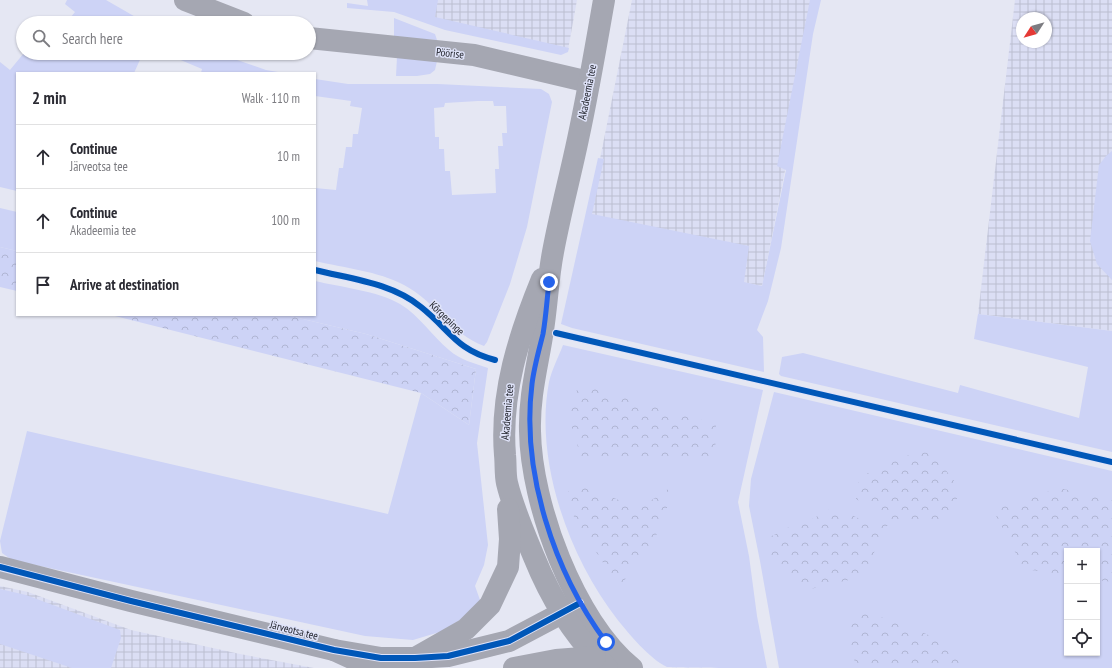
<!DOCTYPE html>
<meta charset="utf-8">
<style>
:root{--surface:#fff;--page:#f2f2f3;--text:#2b2b33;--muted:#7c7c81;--line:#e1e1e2}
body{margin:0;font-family:"PT Sans Narrow",sans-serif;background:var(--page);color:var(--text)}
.controls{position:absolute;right:12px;bottom:12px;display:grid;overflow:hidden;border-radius:0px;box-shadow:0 1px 3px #0004}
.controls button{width:36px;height:36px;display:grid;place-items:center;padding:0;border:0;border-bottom:1px solid var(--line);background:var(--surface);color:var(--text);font:20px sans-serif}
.compass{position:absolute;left:1016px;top:12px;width:36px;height:36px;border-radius:50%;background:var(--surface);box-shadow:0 1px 3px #0004;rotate:234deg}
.stop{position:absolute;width:12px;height:12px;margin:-9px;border:3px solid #2563eb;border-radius:50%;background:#fff}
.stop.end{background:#2563eb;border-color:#fff;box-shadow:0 1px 4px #0008}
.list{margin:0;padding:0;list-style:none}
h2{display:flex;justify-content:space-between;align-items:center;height:52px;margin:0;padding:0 16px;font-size:17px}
h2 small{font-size:13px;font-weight:400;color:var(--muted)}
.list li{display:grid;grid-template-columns:26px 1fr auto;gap:12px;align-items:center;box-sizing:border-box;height:64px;padding:0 16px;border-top:1px solid var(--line)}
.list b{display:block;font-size:15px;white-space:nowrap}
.list p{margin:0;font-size:13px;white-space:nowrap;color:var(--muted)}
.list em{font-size:13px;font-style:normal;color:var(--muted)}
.icon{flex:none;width:22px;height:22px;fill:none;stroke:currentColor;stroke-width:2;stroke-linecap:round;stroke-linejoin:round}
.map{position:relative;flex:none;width:1112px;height:668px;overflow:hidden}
.search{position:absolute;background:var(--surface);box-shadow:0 1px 3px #0004;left:16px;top:16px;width:300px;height:44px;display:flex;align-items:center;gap:10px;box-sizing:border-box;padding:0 14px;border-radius:22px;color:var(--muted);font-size:15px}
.panel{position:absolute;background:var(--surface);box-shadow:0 1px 3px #0004;left:16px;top:72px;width:300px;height:244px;border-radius:0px}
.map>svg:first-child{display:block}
</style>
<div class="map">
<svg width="1112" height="668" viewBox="0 0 1112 668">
<defs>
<pattern id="industrial-grid" width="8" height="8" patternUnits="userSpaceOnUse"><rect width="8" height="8" fill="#dbdef4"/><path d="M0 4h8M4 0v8" fill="none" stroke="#bcbed1"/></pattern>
<pattern id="forest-crowns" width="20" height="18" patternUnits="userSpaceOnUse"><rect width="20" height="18" fill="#cdd3f6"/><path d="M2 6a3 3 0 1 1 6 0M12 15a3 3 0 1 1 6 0" fill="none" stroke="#b0b5d3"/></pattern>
</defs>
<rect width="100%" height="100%" fill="#e5e7f3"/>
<g fill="url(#industrial-grid)" fill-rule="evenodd">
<polygon points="370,0 577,0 568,50 370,5"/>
<polygon points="632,0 819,0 762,286 582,248"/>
<path d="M1015,0H1112V331L978,314ZM1022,18H1046V42H1022Z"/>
<polygon points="0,586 28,592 131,630 240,654 314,668 0,668"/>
</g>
<g fill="#cdd3f6" fill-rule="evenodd">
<polygon points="67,0 106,0 146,23 66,23 75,12 65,4"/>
<polygon points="367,0 438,0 435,17 569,48 568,52 561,55 445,30 394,12 347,8 347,3 368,6"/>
<polygon points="810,0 821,0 813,34 781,248 768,301 757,330 763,337 764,372 572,328 561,324 598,158 604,159 592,214 749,246 744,282 762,286 786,170 777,166"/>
<polygon points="394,18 435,34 437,40 394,37"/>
<polygon points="24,53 27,55 29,53 143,53 134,73 17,73 17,191 0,187 0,62 10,70"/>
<polygon points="164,53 217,53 266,70 284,73 201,73 202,69"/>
<polygon points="397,57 437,61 435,70 430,74 417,76 396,76"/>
<path d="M315,79L348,84H438L541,89L549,94L552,102L527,227L510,284L487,342L484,346C451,334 435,301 404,285C378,271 344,268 315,261V188L336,190L339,168H343L346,147H352L353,134H358L362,108L350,106L351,101L315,96ZM478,101H493L494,106H506L507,133H502L503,146H498L499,169H495L496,193L452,195L450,171H445L444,149H439V137H435L434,108L444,107L445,103Z"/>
<polygon points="1112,151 1112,280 1097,264 1090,241 1099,165 1106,156"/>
<polygon points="0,208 17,212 17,251 0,247"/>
<path d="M315,281C340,287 378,291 400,304C420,316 432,336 449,350C460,360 474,363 488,368L477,443L488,545L484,565L475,586L480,600L469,614L443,631L413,640L365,636L12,560L2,553L0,541L27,431L388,514L421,393L469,425L476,369L366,334L286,315H315Z"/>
<polygon points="978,314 1112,331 1112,452 781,376 779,374 782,357 803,353 958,393 960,385 1079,418 1088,367 974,339"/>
<path d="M563,345L763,390L738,502L749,556L757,616L767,668C752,668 675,668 667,667C650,659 629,634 617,619C569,557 534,461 549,382C552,369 559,356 563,345Z"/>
<path d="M774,392L1112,471V668H779L760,561L749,506L751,479ZM1067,551H1097V653H1067Z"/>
<polygon points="0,589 26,595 120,630 121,638 111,668 72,668 0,644"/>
</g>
<g fill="url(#forest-crowns)">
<polygon points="0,247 17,251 17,291 0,287"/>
<polygon points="111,315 286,315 366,334 476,369 469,425 421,393"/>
<polygon points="579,384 716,424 715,460 582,460 568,415"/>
<polygon points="918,451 933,454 955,482 958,495 951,517 938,525 900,521 887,526 865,571 849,580 806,590 771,563 770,537 793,525 807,522 830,509 852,515 873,526 883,515 856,499 859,477"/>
<path d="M576,483L607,494L637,510L668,489C672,526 639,559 619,588L574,517L568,491Z"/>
<polygon points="1059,488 1112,500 1112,582 1097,580 1097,551 1067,551 1067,575 1024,569 993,510"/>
<path d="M869,613L921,631L947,646L963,664V668H858C849,653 849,634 852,617Z"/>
</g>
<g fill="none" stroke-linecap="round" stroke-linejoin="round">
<g stroke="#a5a7b2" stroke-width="22">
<polyline points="185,0 244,23"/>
<polyline points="309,38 474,55 589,82"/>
<polyline points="0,567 131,601 334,650 381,658 415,658 448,656 509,641 579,604"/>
</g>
<g stroke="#a5a7b2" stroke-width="22">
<path d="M604,0C596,46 588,93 578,139C570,177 560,214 553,252C548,278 547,304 543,330C538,364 529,395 530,431C531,504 574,621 632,668"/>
<path d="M542,279C519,335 500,394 505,455C506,464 505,474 507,483C513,508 524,533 534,557C551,599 574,637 607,668"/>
<polyline points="334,650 373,668"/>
<polyline points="415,658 466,629 490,605 508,567 510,539 508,509"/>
<polyline points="514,668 556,660 595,657"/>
</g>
<g stroke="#dfe3f9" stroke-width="8">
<g id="cycleway">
<path d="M315,270C351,279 392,283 421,307C450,330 456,350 495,360"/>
<polyline points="556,333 1112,462"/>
<polyline points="0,567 131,601 334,650 381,658 415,658 448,656 509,641 580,603"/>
</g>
</g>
<use href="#cycleway" stroke="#0057b8" stroke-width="6"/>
</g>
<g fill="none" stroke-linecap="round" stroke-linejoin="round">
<path stroke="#2563eb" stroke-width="5" d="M549,282C547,299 546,317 543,334C539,350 534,367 532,384C521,472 554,572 606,642"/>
</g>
<g text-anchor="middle" stroke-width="3" stroke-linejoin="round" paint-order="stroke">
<g font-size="11" fill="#20222a" stroke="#dfe3f9">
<text transform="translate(450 53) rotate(6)" y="4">Pöörise</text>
<text transform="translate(587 92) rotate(-79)" y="4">Akadeemia tee</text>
<text transform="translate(447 318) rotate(44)" y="4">Kõrgepinge</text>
<text transform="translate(507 412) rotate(-85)" y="4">Akadeemia tee</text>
<text transform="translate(294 630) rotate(14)" y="4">Järveotsa tee</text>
</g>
</g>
</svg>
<div class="controls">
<button>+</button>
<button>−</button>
<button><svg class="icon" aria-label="locate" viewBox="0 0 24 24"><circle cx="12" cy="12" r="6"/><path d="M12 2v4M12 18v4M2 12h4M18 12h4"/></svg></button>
</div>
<svg class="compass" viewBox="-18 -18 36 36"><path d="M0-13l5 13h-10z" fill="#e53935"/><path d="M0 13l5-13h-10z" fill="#7c7c81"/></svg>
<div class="stop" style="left:606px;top:642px"></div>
<div class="stop end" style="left:549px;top:282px"></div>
<div class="search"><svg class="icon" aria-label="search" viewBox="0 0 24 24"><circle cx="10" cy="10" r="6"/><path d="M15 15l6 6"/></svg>Search here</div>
<section class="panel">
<h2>2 min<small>Walk · 110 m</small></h2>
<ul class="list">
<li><svg class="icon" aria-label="ahead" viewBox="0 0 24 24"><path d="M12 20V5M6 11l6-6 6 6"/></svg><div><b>Continue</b><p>Järveotsa tee</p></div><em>10 m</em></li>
<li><svg class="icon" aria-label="ahead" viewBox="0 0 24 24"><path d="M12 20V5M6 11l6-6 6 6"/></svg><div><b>Continue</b><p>Akadeemia tee</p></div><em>100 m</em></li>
<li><svg class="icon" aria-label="arrive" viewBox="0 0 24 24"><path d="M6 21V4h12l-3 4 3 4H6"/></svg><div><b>Arrive at destination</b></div></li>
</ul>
</section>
</div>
